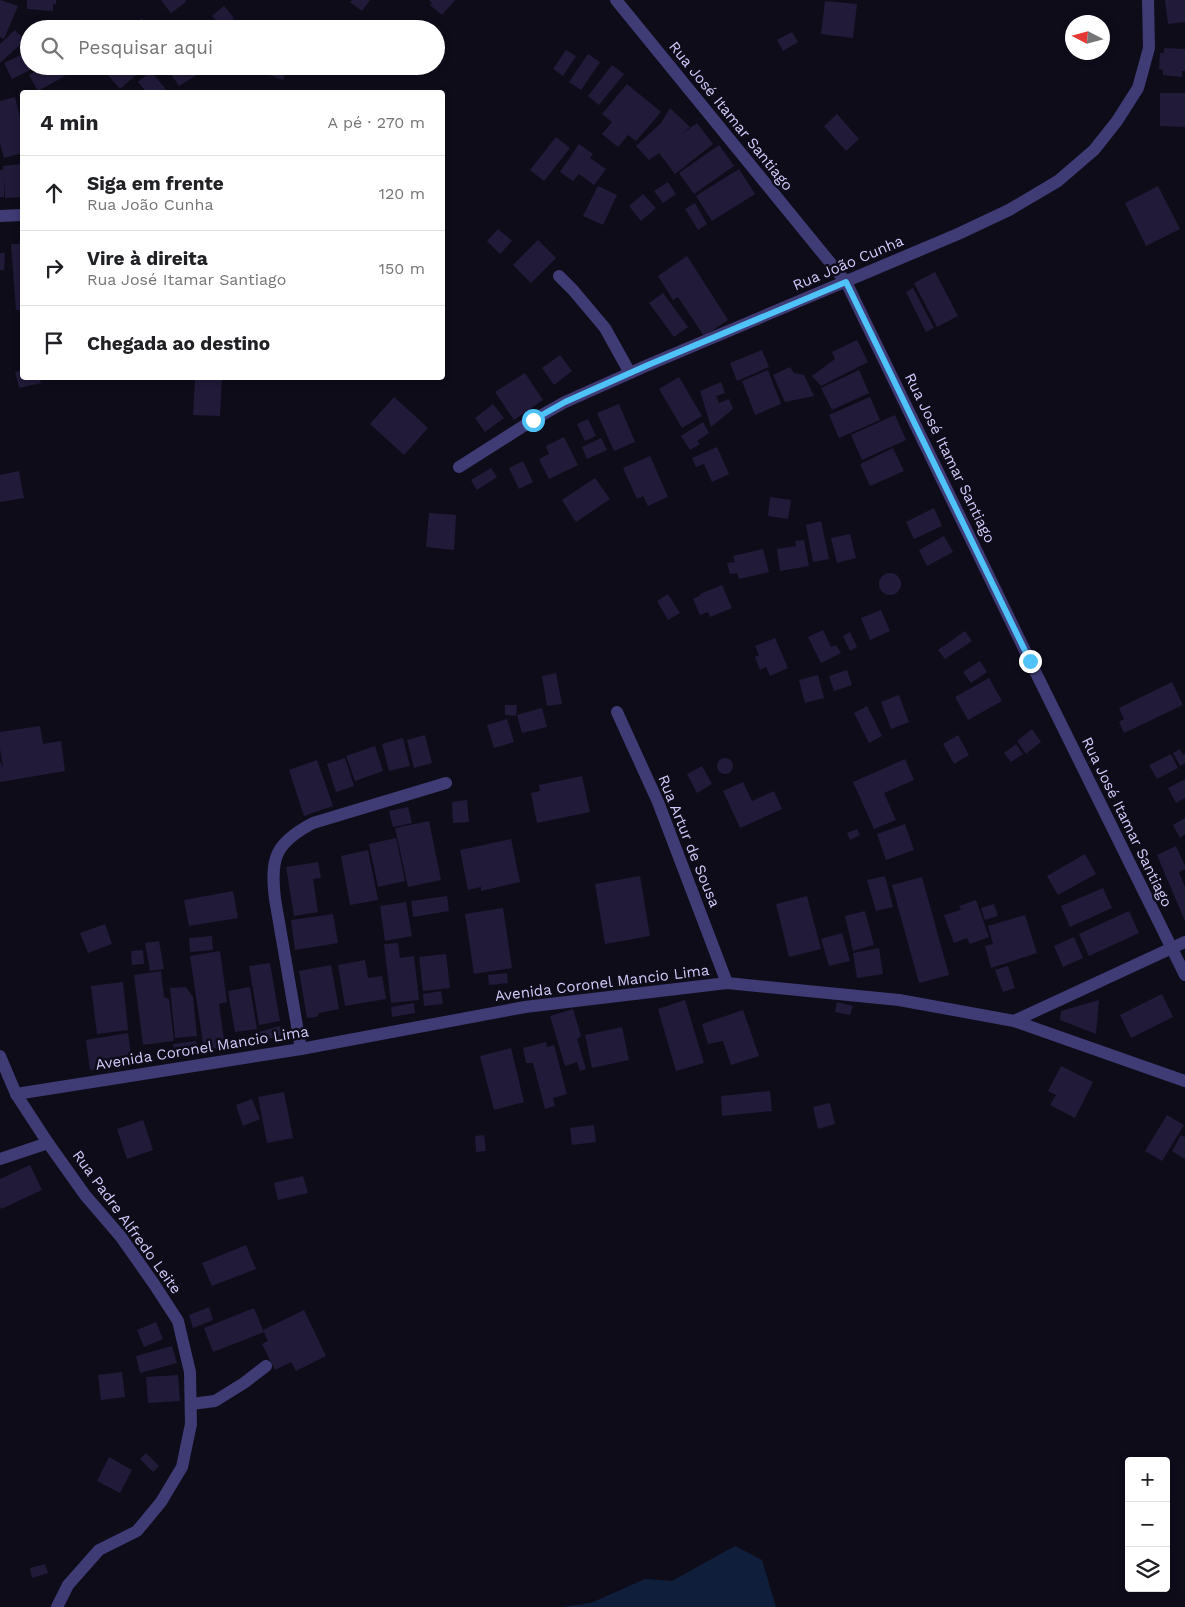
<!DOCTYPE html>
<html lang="pt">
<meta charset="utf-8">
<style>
:root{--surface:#fff;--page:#f2f2f2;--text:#202124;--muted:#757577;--line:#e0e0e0}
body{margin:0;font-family:"Work Sans",sans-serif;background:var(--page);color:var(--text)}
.controls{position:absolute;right:15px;bottom:15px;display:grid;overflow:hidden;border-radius:5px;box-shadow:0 2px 8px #0003}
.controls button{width:45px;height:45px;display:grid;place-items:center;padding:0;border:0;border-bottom:1px solid var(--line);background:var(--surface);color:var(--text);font:25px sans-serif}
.compass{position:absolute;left:1065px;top:15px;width:45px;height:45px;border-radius:50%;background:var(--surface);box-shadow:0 2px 8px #0003;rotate:276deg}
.stop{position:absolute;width:15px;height:15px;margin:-11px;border:4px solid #4fc3f7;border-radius:50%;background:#fff}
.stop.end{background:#4fc3f7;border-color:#fff;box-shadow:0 1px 5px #0008}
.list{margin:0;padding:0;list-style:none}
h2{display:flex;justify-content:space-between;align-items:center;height:65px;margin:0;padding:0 20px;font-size:21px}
h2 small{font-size:16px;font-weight:400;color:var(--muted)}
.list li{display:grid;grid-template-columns:32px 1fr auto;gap:15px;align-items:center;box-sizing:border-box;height:75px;padding:0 20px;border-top:1px solid var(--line)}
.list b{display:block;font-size:19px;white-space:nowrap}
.list p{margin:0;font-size:16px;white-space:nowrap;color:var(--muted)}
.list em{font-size:16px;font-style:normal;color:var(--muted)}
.icon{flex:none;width:28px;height:28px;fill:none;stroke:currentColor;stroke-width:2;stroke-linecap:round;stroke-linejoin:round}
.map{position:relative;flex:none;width:1185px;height:1607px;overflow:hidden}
.search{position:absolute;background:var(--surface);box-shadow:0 2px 8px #0003;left:20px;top:20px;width:425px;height:55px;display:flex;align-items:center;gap:12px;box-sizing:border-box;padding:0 18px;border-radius:28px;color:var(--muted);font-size:19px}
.panel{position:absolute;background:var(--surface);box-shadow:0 2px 8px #0003;left:20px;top:90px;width:425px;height:290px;border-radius:5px}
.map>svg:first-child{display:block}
</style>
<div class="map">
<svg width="1185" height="1607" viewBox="0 0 1185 1607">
<rect width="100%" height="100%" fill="#0f0c1a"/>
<polygon fill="#0f1f3b" points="735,1546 762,1560 776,1607 563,1607 591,1603 645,1579 672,1581"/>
<g fill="#211a39">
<polygon points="0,0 18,6 4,39 0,37"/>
<polygon points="27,0 56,0 56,4 53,4 53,11 27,9"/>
<polygon points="161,0 185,0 186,2 171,13"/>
<polygon points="352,0 370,0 362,11 350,2"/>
<polygon points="429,0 455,0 442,15 430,5 432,3"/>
<polygon points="1165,0 1185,0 1185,22 1168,24"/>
<polygon points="825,1 857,4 853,38 821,34"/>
<polygon points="224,6 234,18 223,28 212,16"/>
<polygon points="142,18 148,27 144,29 131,29 130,27"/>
<polygon points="15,30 25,40 0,63 0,44"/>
<polygon points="792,32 798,42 783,51 777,40"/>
<polygon points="1164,48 1185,49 1185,71 1182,71 1182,77 1163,75 1163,70 1159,69 1160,53 1164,53"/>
<polygon points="566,50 576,56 563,76 553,69"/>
<polygon points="29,51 29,66 38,66 12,79 4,63"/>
<polygon points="588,54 600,62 581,90 569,82"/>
<polygon points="612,65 624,74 599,105 588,96"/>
<polygon points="45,66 59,66 65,76 38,91 29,75"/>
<polygon points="117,66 142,66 144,68 120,89 107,74"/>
<polygon points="168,66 196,66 200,73 179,86 166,67"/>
<polygon points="267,66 288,66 283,80 264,73"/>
<polygon points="151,71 168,92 146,92 138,82"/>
<polygon points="627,84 661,112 636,141 628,135 618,147 602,134 612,122 602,114"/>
<polygon points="1160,93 1185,93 1185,127 1160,126"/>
<polygon points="15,97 22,126 22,153 4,158 0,143 0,101"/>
<polygon points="670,108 690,127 682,134 697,123 713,144 675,174 659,153 649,160 636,146 661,123"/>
<polygon points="837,114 859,139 846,151 824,126"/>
<polygon points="556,137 570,148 544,181 530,170"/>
<polygon points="579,144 593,154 590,158 606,169 594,185 579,174 573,181 560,172"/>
<polygon points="719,145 734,166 694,194 679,173"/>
<polygon points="22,164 22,197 5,198 4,179 4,197 0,197 0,170 3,170 3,166"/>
<polygon points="739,169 755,194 712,221 696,196"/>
<polygon points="668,182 676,194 663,203 654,191"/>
<polygon points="598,186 617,195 603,225 583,216"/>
<polygon points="1158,186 1180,229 1146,246 1125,203"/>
<polygon points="643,194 656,208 641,221 629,206"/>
<polygon points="695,203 707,224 698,230 685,209"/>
<polygon points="498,229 512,241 500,254 487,241"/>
<polygon points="538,240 556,258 531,283 513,265"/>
<polygon points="11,244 22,244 22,310 16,310"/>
<polygon points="0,253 5,253 4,270 0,270"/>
<polygon points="687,256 728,320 704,336 678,297 673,300 658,276"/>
<polygon points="935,272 958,316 937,327 914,283"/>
<polygon points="913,288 934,328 926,332 906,292"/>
<polygon points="663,293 688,327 674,337 649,303"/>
<polygon points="857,340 868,362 821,386 812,376 835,359 832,352"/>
<polygon points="762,350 769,367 737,381 730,363"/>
<polygon points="560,355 572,371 554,385 542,368"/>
<polygon points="790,367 794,373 804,375 814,396 785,402 773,375"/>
<polygon points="22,370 22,378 39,378 41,383 19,388 15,372"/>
<polygon points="768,370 781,404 755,415 742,381"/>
<polygon points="859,370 869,393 832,410 821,388"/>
<polygon points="525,373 543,400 514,420 495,392"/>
<polygon points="679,377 702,416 682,428 659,389"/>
<polygon points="195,378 222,378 220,416 193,415"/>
<polygon points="721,382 725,393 716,396 719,403 729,399 733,409 711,427 700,391"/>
<polygon points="394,397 428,428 404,455 370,424"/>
<polygon points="870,397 880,420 839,438 829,415"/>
<polygon points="493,404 504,418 485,432 475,418"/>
<polygon points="619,404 635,442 614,451 597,413"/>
<polygon points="895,415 906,440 862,460 851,435"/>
<polygon points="588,419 596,436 585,441 577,424"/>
<polygon points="703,422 709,433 697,441 700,444 690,450 681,436"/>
<polygon points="564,437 578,465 549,479 539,459 549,454 546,446"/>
<polygon points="601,438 607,450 587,459 582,447"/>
<polygon points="717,447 729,474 712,482 704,464 696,467 692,458"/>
<polygon points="893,448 904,471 870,486 860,464"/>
<polygon points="650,456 668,497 648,506 643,496 637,499 623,468"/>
<polygon points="523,461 533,482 519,489 509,468"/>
<polygon points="491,468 497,477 477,490 471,480"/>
<polygon points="19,471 24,498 0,502 0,475"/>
<polygon points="595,478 610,499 576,522 562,500"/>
<polygon points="770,497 791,500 788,519 768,516"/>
<polygon points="934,508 942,526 914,539 906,522"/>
<polygon points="429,513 456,515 454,550 426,547"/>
<polygon points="821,521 829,559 813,562 806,525"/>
<polygon points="850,534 856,558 837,563 831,538"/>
<polygon points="944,536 953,552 927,566 919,550"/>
<polygon points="804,540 809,566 780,571 777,549 796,546 795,541"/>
<polygon points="763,549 769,572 739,579 737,573 730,574 727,563 735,562 733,556"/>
<circle cx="890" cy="584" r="11"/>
<polygon points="722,585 732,608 710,617 708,612 700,615 693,599 701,595 700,594"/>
<polygon points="668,594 680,613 668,620 657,601"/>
<polygon points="881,610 890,631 870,640 861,618"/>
<polygon points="823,630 831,647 836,645 841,653 821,663 808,637"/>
<polygon points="965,631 972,641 945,659 938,650"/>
<polygon points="850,632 857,647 850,651 843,636"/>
<polygon points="775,638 788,668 770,676 766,667 760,670 755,657 759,655 755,646"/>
<polygon points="980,661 987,672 971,683 963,672"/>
<polygon points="847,670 852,685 834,691 829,676"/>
<polygon points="556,673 562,704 547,706 542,676"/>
<polygon points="818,675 824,698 805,703 799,680"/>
<polygon points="989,678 1002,701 968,720 955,697"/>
<polygon points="1172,682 1183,705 1124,733 1119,722 1124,719 1119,708"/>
<polygon points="899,695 909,722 891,729 881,702"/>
<polygon points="505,705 517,705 516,716 505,715"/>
<polygon points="867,706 882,736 869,743 854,713"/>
<polygon points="542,708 547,727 522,733 517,715"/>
<polygon points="507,719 514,742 494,748 487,725"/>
<polygon points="40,726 43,744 61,741 65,771 0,782 0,761 3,768 0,749 0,732"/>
<polygon points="1032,729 1041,742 1026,754 1017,741"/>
<polygon points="425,735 432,763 414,768 407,740"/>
<polygon points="958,735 969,755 954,764 943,744"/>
<polygon points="403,738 410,766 389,771 382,744"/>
<polygon points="1016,744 1023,754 1011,762 1004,753"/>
<polygon points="375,746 383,771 355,781 346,756"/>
<polygon points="1180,749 1183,755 1185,754 1185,763 1180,766 1173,753"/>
<polygon points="1171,754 1178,768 1157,779 1149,765"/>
<circle cx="725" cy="766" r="8"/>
<polygon points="345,758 354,786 336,792 327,764"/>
<polygon points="905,759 914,780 884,793 896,820 874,829 853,782"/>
<polygon points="317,760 333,806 304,816 289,770"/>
<polygon points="702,766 712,784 697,793 687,774"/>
<polygon points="582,776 590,812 537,823 531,793 540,791 539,785"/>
<polygon points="1185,779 1185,798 1176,803 1168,788"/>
<polygon points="743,782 752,801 774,791 782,809 740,828 723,791"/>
<polygon points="467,800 469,822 453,823 452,802"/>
<polygon points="408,807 412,823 393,827 389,811"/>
<polygon points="1185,818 1185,834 1180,838 1173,825"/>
<polygon points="429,821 441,880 408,887 395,828"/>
<polygon points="905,824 914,850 886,860 877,834"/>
<polygon points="857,829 860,835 850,840 847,833"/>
<polygon points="396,838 405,881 378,887 369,844"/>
<polygon points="511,839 520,882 481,891 481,887 468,890 460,850"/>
<polygon points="1176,846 1185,866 1185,869 1179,872 1185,887 1185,921 1157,855"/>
<polygon points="368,850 378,900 350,905 341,856"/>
<polygon points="1085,854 1096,874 1058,895 1047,876"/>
<polygon points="318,862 321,878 313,879 318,912 294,916 286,867"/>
<polygon points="640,876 650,936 605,944 595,884"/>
<polygon points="885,876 893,907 876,911 867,880"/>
<polygon points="922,877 949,975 919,983 892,885"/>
<polygon points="1103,888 1112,908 1070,927 1061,906"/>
<polygon points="233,891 238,918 189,926 184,900"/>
<polygon points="447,896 449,911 413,917 411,901"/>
<polygon points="807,896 821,949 789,957 776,904"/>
<polygon points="976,900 989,937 970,944 967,938 954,943 944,915 961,910 959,906"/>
<polygon points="406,902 412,936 385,941 380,906"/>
<polygon points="994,904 998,916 985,920 981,908"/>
<polygon points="503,908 512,968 474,974 465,914"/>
<polygon points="865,911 874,945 853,951 845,916"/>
<polygon points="1129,911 1139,933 1089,956 1079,934"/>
<polygon points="333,914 338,943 295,950 291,920"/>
<polygon points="1025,915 1037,953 991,968 985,946 993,944 988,926"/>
<polygon points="105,924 112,944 88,953 80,933"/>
<polygon points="842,933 850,961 829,966 821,939"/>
<polygon points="212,936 213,950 190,952 189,938"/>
<polygon points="1074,937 1083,958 1063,967 1054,946"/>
<polygon points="159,941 164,969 150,971 145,943"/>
<polygon points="398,943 400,958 414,956 419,1000 391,1003 384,944"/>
<polygon points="879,948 883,974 857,978 853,953"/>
<polygon points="143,950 144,964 132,965 131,951"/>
<polygon points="220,951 227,1002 219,1004 225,1047 204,1050 190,956"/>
<polygon points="446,954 450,988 423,991 419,957"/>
<polygon points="365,960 368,978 382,976 386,999 345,1006 338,965"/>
<polygon points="270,963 280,1021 259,1025 249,966"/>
<polygon points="331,965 339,1009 319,1013 317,1017 307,1018 299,971"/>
<polygon points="1008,966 1015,988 1003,992 995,970"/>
<polygon points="161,971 164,997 169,999 174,1041 143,1045 134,975"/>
<polygon points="507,973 508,983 489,985 488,975"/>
<polygon points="123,982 128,1030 97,1034 91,986"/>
<polygon points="186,987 193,997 197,1036 175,1038 170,988"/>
<polygon points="250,987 257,1029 235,1032 228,991"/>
<polygon points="441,991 443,1004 424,1006 423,994"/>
<polygon points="1162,994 1173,1017 1131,1038 1120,1015"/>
<polygon points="685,1000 704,1063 676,1071 658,1009"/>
<polygon points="1099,1000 1096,1034 1060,1020 1061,1011"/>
<polygon points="837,1002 853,1006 850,1015 835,1012"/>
<polygon points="414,1003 415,1013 392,1017 391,1007"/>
<polygon points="573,1009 581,1036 577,1039 586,1069 580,1071 577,1062 565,1066 550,1016"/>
<polygon points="743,1010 759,1056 731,1065 723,1041 708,1044 702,1024"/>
<polygon points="280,1026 283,1035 257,1042 255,1033"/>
<polygon points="622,1027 629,1060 592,1068 585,1035"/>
<polygon points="128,1033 132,1063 90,1070 86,1040"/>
<polygon points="196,1041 198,1052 175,1056 173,1044"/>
<polygon points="546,1042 547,1047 554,1045 567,1094 553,1098 555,1106 545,1109 533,1063 526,1063 523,1048"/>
<polygon points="511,1048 524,1102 494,1110 480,1056"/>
<polygon points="1061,1066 1093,1082 1075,1118 1050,1105 1056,1095 1048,1091"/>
<polygon points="770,1091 772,1111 722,1116 721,1096"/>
<polygon points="284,1092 293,1138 267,1143 258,1097"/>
<polygon points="252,1099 260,1119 243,1126 236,1105"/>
<polygon points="830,1103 835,1124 818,1129 813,1107"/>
<polygon points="1167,1115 1184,1125 1162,1161 1145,1151"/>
<polygon points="143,1120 153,1150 127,1159 117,1129"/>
<polygon points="594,1125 596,1142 572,1145 570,1128"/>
<polygon points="484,1135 486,1151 476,1152 475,1136"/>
<polygon points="1181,1135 1185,1137 1185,1159 1172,1151"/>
<polygon points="30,1165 42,1190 1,1209 0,1206 0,1179"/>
<polygon points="303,1176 308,1193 278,1200 274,1183"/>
<polygon points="246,1245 256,1269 212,1286 202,1263"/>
<polygon points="209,1307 213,1320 193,1328 189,1315"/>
<polygon points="254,1308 264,1332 213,1352 204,1328"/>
<polygon points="304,1310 326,1356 296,1371 291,1362 275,1370 262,1344 268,1341 263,1330"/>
<polygon points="156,1322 163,1339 144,1347 137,1330"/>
<polygon points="172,1346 177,1363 140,1373 136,1356"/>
<polygon points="122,1372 125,1397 101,1400 98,1375"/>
<polygon points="178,1375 180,1401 148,1403 146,1377"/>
<polygon points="146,1453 159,1466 153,1472 140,1459"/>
<polygon points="109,1457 132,1470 120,1493 97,1481"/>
<polygon points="45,1564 48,1573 32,1578 30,1568"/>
</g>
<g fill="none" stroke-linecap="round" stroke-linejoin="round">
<g stroke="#3f3b75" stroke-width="12">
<polyline points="616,0 846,282 1030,661 1185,975"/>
<polyline points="0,216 22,215"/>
<polyline points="559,276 573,290 605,328 630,373"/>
<polyline points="459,467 533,420 565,402 648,365 958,234 1009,210 1058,181 1094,150 1117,121 1138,88 1149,48 1148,0"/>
<polyline points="617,712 658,802 727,983"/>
<polyline points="1014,1021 1185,942"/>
<path d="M301,1049L275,899C270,858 275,843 313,823L446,783"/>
<polyline points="0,1056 16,1094 48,1143 85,1195 121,1237 154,1284 178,1321 190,1372 191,1424 182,1467 161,1502 137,1531 99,1550 68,1585 57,1607"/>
<polyline points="16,1094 301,1049 525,1007 727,983 899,1000 1014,1021 1185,1081"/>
<polyline points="0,1159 48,1143"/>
<polyline points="191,1404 215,1401 244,1383 266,1366"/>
</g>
</g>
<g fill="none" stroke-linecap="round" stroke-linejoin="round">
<polyline stroke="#4fc3f7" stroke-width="6" points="533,420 565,402 648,365 846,282 1030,661"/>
</g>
<g text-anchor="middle" stroke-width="5" stroke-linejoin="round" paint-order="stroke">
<g font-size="15" fill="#d1cafa" stroke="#0f0c1a">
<text transform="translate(731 116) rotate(51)" y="5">Rua José Itamar Santiago</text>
<text transform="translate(848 263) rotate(-23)" y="5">Rua João Cunha</text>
<text transform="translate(950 458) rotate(64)" y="5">Rua José Itamar Santiago</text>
<text transform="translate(1127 822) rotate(64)" y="5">Rua José Itamar Santiago</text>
<text transform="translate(689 841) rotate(68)" y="5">Rua Artur de Sousa</text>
<text transform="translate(602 983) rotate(-7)" y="5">Avenida Coronel Mancio Lima</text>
<text transform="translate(202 1048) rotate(-9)" y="5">Avenida Coronel Mancio Lima</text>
<text transform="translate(127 1222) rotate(54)" y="5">Rua Padre Alfredo Leite</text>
</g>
</g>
</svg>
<div class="controls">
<button>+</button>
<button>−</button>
<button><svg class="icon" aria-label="layers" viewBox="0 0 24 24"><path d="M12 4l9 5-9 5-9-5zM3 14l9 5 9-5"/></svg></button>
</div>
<svg class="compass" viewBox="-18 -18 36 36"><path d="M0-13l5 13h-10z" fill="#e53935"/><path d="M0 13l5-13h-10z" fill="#757577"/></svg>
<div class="stop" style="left:533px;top:420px"></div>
<div class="stop end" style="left:1030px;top:661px"></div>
<div class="search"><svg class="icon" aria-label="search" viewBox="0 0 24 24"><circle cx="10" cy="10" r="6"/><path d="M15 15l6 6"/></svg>Pesquisar aqui</div>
<section class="panel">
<h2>4 min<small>A pé · 270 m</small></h2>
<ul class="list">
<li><svg class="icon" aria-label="ahead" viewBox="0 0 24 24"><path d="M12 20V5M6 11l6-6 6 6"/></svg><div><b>Siga em frente</b><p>Rua João Cunha</p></div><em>120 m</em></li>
<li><svg class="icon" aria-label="right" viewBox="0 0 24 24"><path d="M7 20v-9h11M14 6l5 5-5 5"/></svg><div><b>Vire à direita</b><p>Rua José Itamar Santiago</p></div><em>150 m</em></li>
<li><svg class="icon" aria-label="arrive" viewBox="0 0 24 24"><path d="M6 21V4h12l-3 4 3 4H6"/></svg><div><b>Chegada ao destino</b></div></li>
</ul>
</section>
</div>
